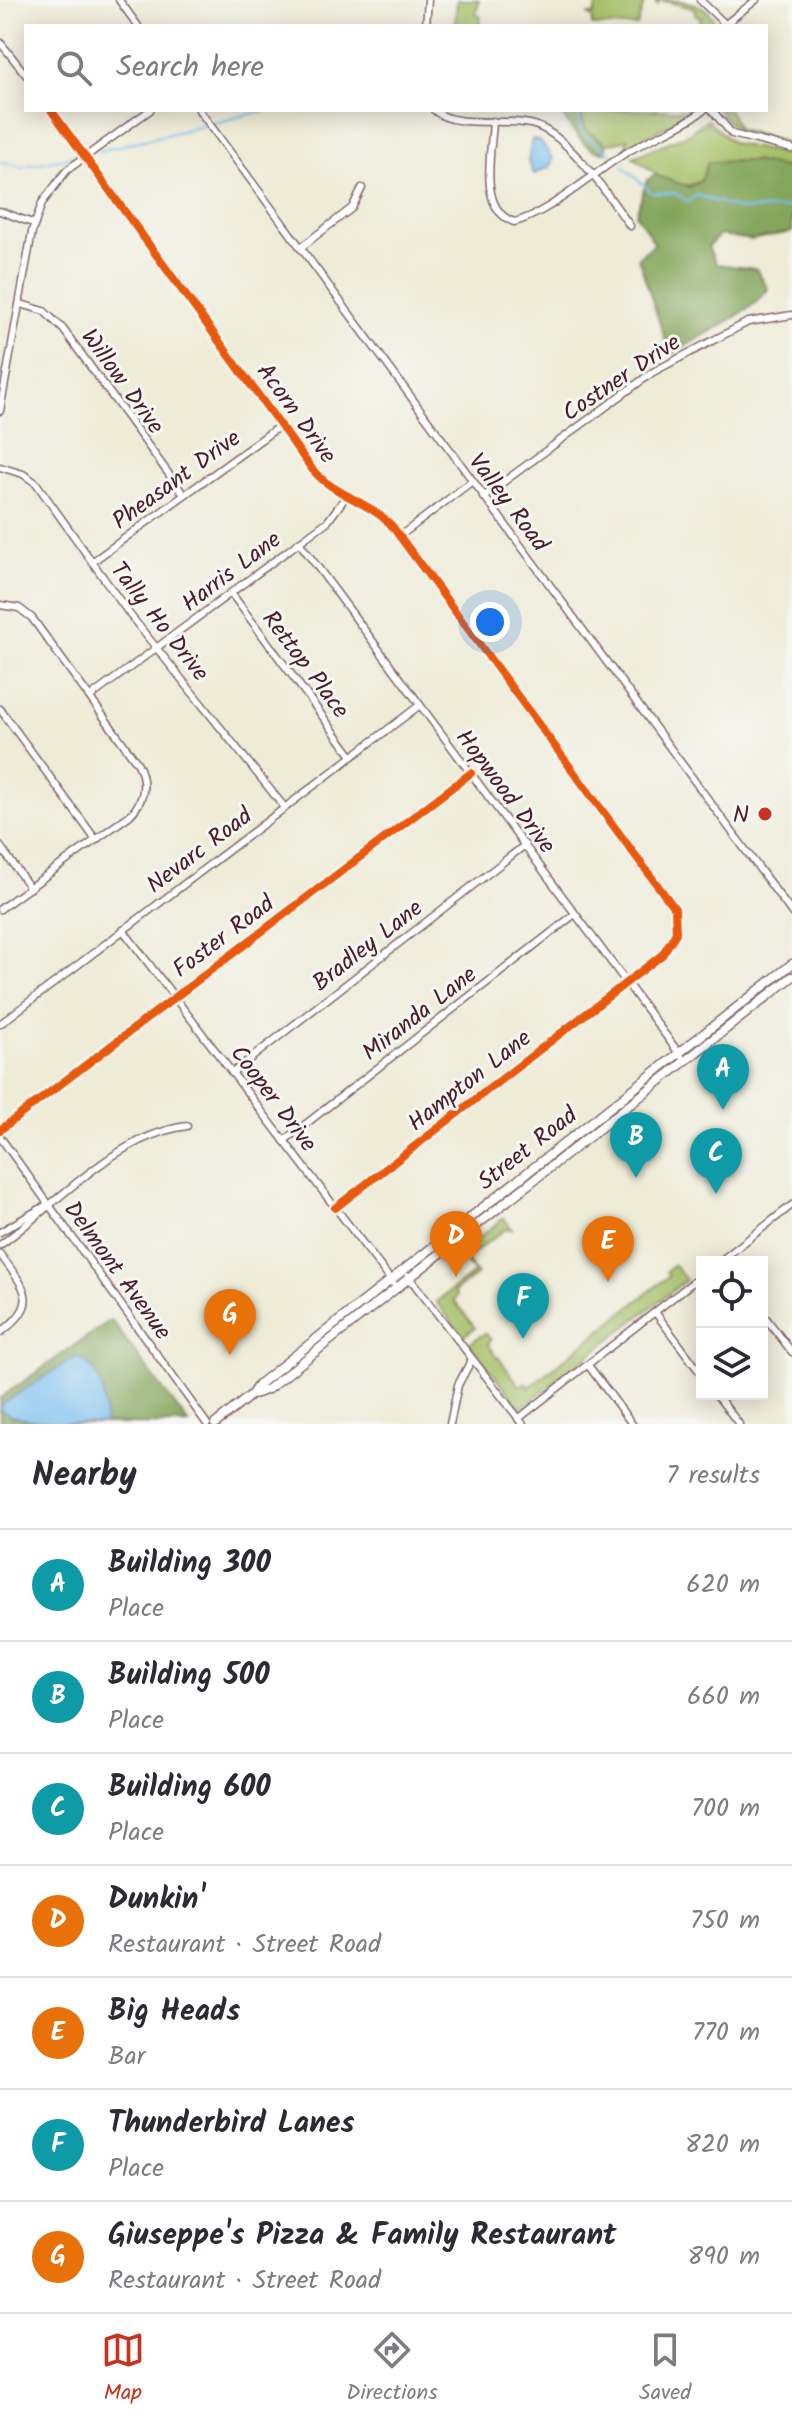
<!DOCTYPE html>
<meta charset="utf-8">
<style>
:root{--surface:#fff;--page:#f2f2f3;--text:#2b2b33;--muted:#7c7c81;--line:#e1e1e2;--accent:#c8321e}
body{margin:0;font-family:Kalam,sans-serif;background:var(--page);color:var(--text)}
.controls{position:absolute;right:24px;bottom:24px;display:grid;overflow:hidden;border-radius:0px;box-shadow:0 4px 20px #0003}
.controls button{width:72px;height:72px;display:grid;place-items:center;padding:0;border:0;border-bottom:2px solid var(--line);background:var(--surface);color:var(--text);font:40px sans-serif}
.you{position:absolute;left:490px;top:622px;width:28px;height:28px;margin:-20px;border:6px solid #fff;border-radius:50%;background:#1a73e8;box-shadow:0 0 0 12px #1a73e833}
.badge{display:grid;place-items:center;width:52px;height:52px;border-radius:50%;background:var(--accent);color:#fff;font-size:26px;font-weight:700}
.pin{position:absolute;translate:-50% -66px;filter:drop-shadow(0 2px 4px #0008)}
.pin::after{content:'';position:absolute;top:42px;width:28px;height:24px;background:inherit;clip-path:polygon(0 0,100% 0,50% 100%)}
.list{margin:0;padding:0;list-style:none}
h2{display:flex;justify-content:space-between;align-items:center;height:104px;margin:0;padding:0 32px;font-size:34px}
h2 small{font-size:26px;font-weight:400;color:var(--muted)}
.list li{display:grid;grid-template-columns:52px 1fr auto;gap:24px;align-items:center;box-sizing:border-box;height:112px;padding:0 32px;border-top:2px solid var(--line)}
.list b{display:block;font-size:30px;white-space:nowrap}
.list p{margin:0;font-size:26px;white-space:nowrap;color:var(--muted)}
.list em{font-size:26px;font-style:normal;color:var(--muted)}
.icon{flex:none;width:44px;height:44px;fill:none;stroke:currentColor;stroke-width:2;stroke-linecap:round;stroke-linejoin:round}
.map{position:relative;flex:none;width:792px;height:1424px;overflow:hidden}
.search{position:absolute;background:var(--surface);box-shadow:0 4px 20px #0003;left:24px;right:24px;top:24px;height:88px;display:flex;align-items:center;gap:20px;box-sizing:border-box;padding:0 28px;border-radius:0px;color:var(--muted);font-size:30px}
.sheet{height:888px;background:var(--surface)}
nav{display:flex;justify-content:space-around;align-items:center;box-sizing:border-box;height:112px;border-top:2px solid var(--line);background:var(--surface);font-size:22px;color:var(--muted)}
nav a{display:grid;justify-items:center;gap:4px}
nav .on{color:var(--accent)}
.map>svg:first-child{display:block}
</style>
<div class="map">
<svg width="792" height="1424" viewBox="0 0 792 1424">
<rect width="100%" height="100%" fill="#f6f6f2"/>
<filter id="ink" filterUnits="userSpaceOnUse"><feTurbulence type="fractalNoise" baseFrequency=".0125" numOctaves="2"/><feDisplacementMap in="SourceGraphic" scale="16" xChannelSelector="R" yChannelSelector="G"/><feConvolveMatrix kernelMatrix="1 2 1 2 8 2 1 2 1" color-interpolation-filters="sRGB"/></filter>
<filter id="wash" filterUnits="userSpaceOnUse"><feTurbulence type="fractalNoise" baseFrequency=".006" numOctaves="4" result="noise"/><feDisplacementMap in="SourceGraphic" scale="32" xChannelSelector="R" yChannelSelector="G"/><feGaussianBlur stdDeviation="1.8" result="paint"/><feColorMatrix in="noise" values="0 0 0 0 0 0 0 0 0 0 0 0 0 0 0 0 0 1.4 0 .05"/><feComposite in="paint" operator="in"/></filter>
<g filter="url(#wash)">
<rect width="100%" height="100%" fill="#eeebd7"/>
<g fill="#a6c067" stroke="#787049" stroke-width="2">
<polygon points="457,0 479,0 476,14 481,17 479,26 455,26"/>
<polygon points="598,0 645,0 637,26 592,26 593,19 589,15 594,15"/>
<path d="M655,0C677,0 711,0 715,25L699,26L701,17L695,15L696,9L660,0L657,5Z"/>
<polygon points="580,110 697,110 625,148 628,139 606,144 585,129"/>
<polygon points="718,110 729,110 738,129 792,144 736,130"/>
<path d="M707,120L733,143L792,156V169L754,161L708,162L701,181C673,195 655,172 633,157L686,135Z"/>
<polygon points="504,1218 512,1229 505,1229 466,1259 477,1274 454,1292 457,1296 454,1300 475,1328 463,1336 436,1302 474,1272 461,1256 450,1256 459,1253"/>
<polygon points="674,1265 686,1280 521,1408 469,1344 485,1333 491,1340 488,1344 520,1386 525,1383 529,1387 669,1276 666,1272"/>
</g>
<g fill="#84a65c" stroke="#676244" stroke-width="2">
<path d="M557,110H580L585,129L606,144V152C583,154 571,124 557,110Z"/>
<path d="M754,161L792,169V232L751,240L719,235L708,247L716,264L756,269L768,289C755,311 699,336 674,353L667,345L638,257L655,244L636,214L647,180L655,175L689,187L701,181L708,162Z"/>
<polygon points="111,1320 189,1424 0,1424 0,1398"/>
</g>
<g fill="#78bff0" stroke="#616f8e" stroke-width="2">
<polygon points="532,139 541,142 553,159 550,167 534,174 528,162"/>
<path d="M76,1357C103,1367 106,1400 104,1424C80,1424 17,1424 1,1410L2,1404Z"/>
</g>
<g fill="none" stroke-linecap="round" stroke-linejoin="round">
<g stroke="#78bff0" stroke-width="2">
<polyline points="570,110 578,114 582,133 612,155"/>
<polyline points="99,151 267,110"/>
<polyline points="0,162 21,167 81,155"/>
<polyline points="623,166 652,193 675,193 688,202 697,195 741,210 785,208 792,204"/>
</g>
</g>
</g>
<g filter="url(#ink)">
<g fill="none" stroke-linecap="round" stroke-linejoin="round">
<g stroke="#836667" stroke-width="9">
<g id="minor">
<polyline points="119,0 138,26"/>
<polyline points="700,0 725,24"/>
<polyline points="426,26 428,0"/>
<polyline points="723,26 756,0"/>
<polyline points="0,42 26,75"/>
<path d="M51,110L312,469C333,495 369,501 392,526L675,909L676,933L662,955L335,1208"/>
<polyline points="199,110 792,913"/>
<path d="M434,110C455,130 509,116 537,126C572,139 609,197 630,226"/>
<polyline points="712,110 732,134 792,149"/>
<path d="M493,121C492,151 477,209 514,222C547,215 597,170 629,151C654,136 681,128 704,110"/>
<polyline points="0,211 35,224"/>
<polyline points="300,248 352,208 362,188"/>
<polyline points="21,304 44,311 63,329 184,495"/>
<polyline points="0,411 32,232 42,203 67,170 150,110"/>
<polyline points="0,467 23,474 36,483 130,615 285,808"/>
<polyline points="483,497 653,372 748,322 792,315"/>
<polyline points="400,536 471,482"/>
<polyline points="299,542 681,1056"/>
<polyline points="92,562 281,425"/>
<polyline points="231,593 352,756"/>
<path d="M0,605L19,608L32,618L138,764C147,783 145,800 130,815L0,909"/>
<polyline points="90,697 328,521 347,495"/>
<polyline points="0,709 96,840"/>
<polyline points="0,846 30,888"/>
<polyline points="123,930 393,1283"/>
<polyline points="0,1024 420,705"/>
<polyline points="232,1073 525,845"/>
<polyline points="0,1130 471,773"/>
<polyline points="0,1137 207,1424"/>
<polyline points="284,1141 575,914"/>
<polyline points="0,1232 45,1206"/>
<path d="M0,1245C57,1204 114,1136 187,1126"/>
<path d="M0,1254C25,1289 42,1302 0,1333"/>
<polyline points="719,1262 792,1205"/>
<polyline points="408,1276 523,1424"/>
<polyline points="655,1312 702,1375"/>
<polyline points="762,1313 792,1352"/>
<polyline points="588,1365 632,1424"/>
<polyline points="716,1394 739,1424"/>
<polyline points="518,1419 702,1275"/>
<polyline points="450,1424 458,1385 472,1359"/>
</g>
</g>
<g stroke="#836667" stroke-width="11">
<g id="major">
<polyline points="252,1394 259,1384 792,964"/>
<polyline points="215,1424 251,1395 268,1389 792,977"/>
</g>
</g>
<use href="#minor" stroke="#fff" stroke-width="6"/>
<use href="#major" stroke="#fff" stroke-width="8"/>
<g stroke="#f6f6f2" stroke-width="13">
<g id="cycleway">
<path d="M51,110L312,469C333,495 369,501 392,526L675,909L676,933L662,955L335,1208"/>
<polyline points="0,1130 471,773"/>
</g>
</g>
<use href="#cycleway" stroke="#e8590c" stroke-width="8"/>
</g>
</g>
<circle fill="#c8321e" stroke="#f6f6f2" stroke-width="3" cx="765" cy="814" r="8"/>
<g text-anchor="middle" stroke-width="6" stroke-linejoin="round" paint-order="stroke">
<g font-size="24" fill="#4a1f2b" stroke="#f6f6f2">
<text transform="translate(621 377) rotate(-34)" y="8">Costner Drive</text>
<text transform="translate(123 381) rotate(54)" y="8">Willow Drive</text>
<text transform="translate(297 413) rotate(54)" y="8">Acorn Drive</text>
<text transform="translate(176 479) rotate(-36)" y="8">Pheasant Drive</text>
<text transform="translate(509 502) rotate(53)" y="8">Valley Road</text>
<text transform="translate(231 571) rotate(-37)" y="8">Harris Lane</text>
<text transform="translate(160 621) rotate(52)" y="8">Tally Ho Drive</text>
<text transform="translate(306 664) rotate(53)" y="8">Rettop Place</text>
<text transform="translate(506 791) rotate(53)" y="8">Hopwood Drive</text>
<text transform="translate(199 850) rotate(-37)" y="8">Nevarc Road</text>
<text transform="translate(223 936) rotate(-37)" y="8">Foster Road</text>
<text transform="translate(367 945) rotate(-38)" y="8">Bradley Lane</text>
<text transform="translate(419 1013) rotate(-38)" y="8">Miranda Lane</text>
<text transform="translate(469 1080) rotate(-38)" y="8">Hampton Lane</text>
<text transform="translate(274 1098) rotate(53)" y="8">Cooper Drive</text>
<text transform="translate(527 1148) rotate(-38)" y="8">Street Road</text>
<text transform="translate(118 1270) rotate(54)" y="8">Delmont Avenue</text>
</g>
<g font-size="24" fill="#4a1f2b" stroke="#f6f6f2" text-anchor="end">
<text x="749" y="822">N</text>
</g>
</g>
</svg>
<div class="controls">
<button><svg class="icon" aria-label="locate" viewBox="0 0 24 24"><circle cx="12" cy="12" r="6"/><path d="M12 2v4M12 18v4M2 12h4M18 12h4"/></svg></button>
<button><svg class="icon" aria-label="layers" viewBox="0 0 24 24"><path d="M12 4l9 5-9 5-9-5zM3 14l9 5 9-5"/></svg></button>
</div>
<div class="you"></div>
<div class="pin badge" style="left:723px;top:1110px;background:#0f9aa8">A</div>
<div class="pin badge" style="left:636px;top:1178px;background:#0f9aa8">B</div>
<div class="pin badge" style="left:716px;top:1194px;background:#0f9aa8">C</div>
<div class="pin badge" style="left:456px;top:1277px;background:#e8710a">D</div>
<div class="pin badge" style="left:608px;top:1282px;background:#e8710a">E</div>
<div class="pin badge" style="left:523px;top:1339px;background:#0f9aa8">F</div>
<div class="pin badge" style="left:230px;top:1355px;background:#e8710a">G</div>
<div class="search"><svg class="icon" aria-label="search" viewBox="0 0 24 24"><circle cx="10" cy="10" r="6"/><path d="M15 15l6 6"/></svg>Search here</div>
</div>
<section class="sheet">
<h2>Nearby<small>7 results</small></h2>
<ul class="list">
<li><span class="badge" style="background:#0f9aa8">A</span><div><b>Building 300</b><p>Place</p></div><em>620 m</em></li>
<li><span class="badge" style="background:#0f9aa8">B</span><div><b>Building 500</b><p>Place</p></div><em>660 m</em></li>
<li><span class="badge" style="background:#0f9aa8">C</span><div><b>Building 600</b><p>Place</p></div><em>700 m</em></li>
<li><span class="badge" style="background:#e8710a">D</span><div><b>Dunkin'</b><p>Restaurant · Street Road</p></div><em>750 m</em></li>
<li><span class="badge" style="background:#e8710a">E</span><div><b>Big Heads</b><p>Bar</p></div><em>770 m</em></li>
<li><span class="badge" style="background:#0f9aa8">F</span><div><b>Thunderbird Lanes</b><p>Place</p></div><em>820 m</em></li>
<li><span class="badge" style="background:#e8710a">G</span><div><b>Giuseppe's Pizza &amp; Family Restaurant</b><p>Restaurant · Street Road</p></div><em>890 m</em></li>
</ul>
</section>
<nav>
<a class="on"><svg class="icon" aria-label="map" viewBox="0 0 24 24"><path d="M3 6l6-2 6 2 6-2v14l-6 2-6-2-6 2zM9 4v14M15 6v14"/></svg>Map</a>
<a><svg class="icon" aria-label="directions" viewBox="0 0 24 24"><path d="M12 3l9 9-9 9-9-9zM9 14v-3h6M13 9l2 2-2 2"/></svg>Directions</a>
<a><svg class="icon" aria-label="saved" viewBox="0 0 24 24"><path d="M7 4h10v16l-5-4-5 4z"/></svg>Saved</a>
</nav>
